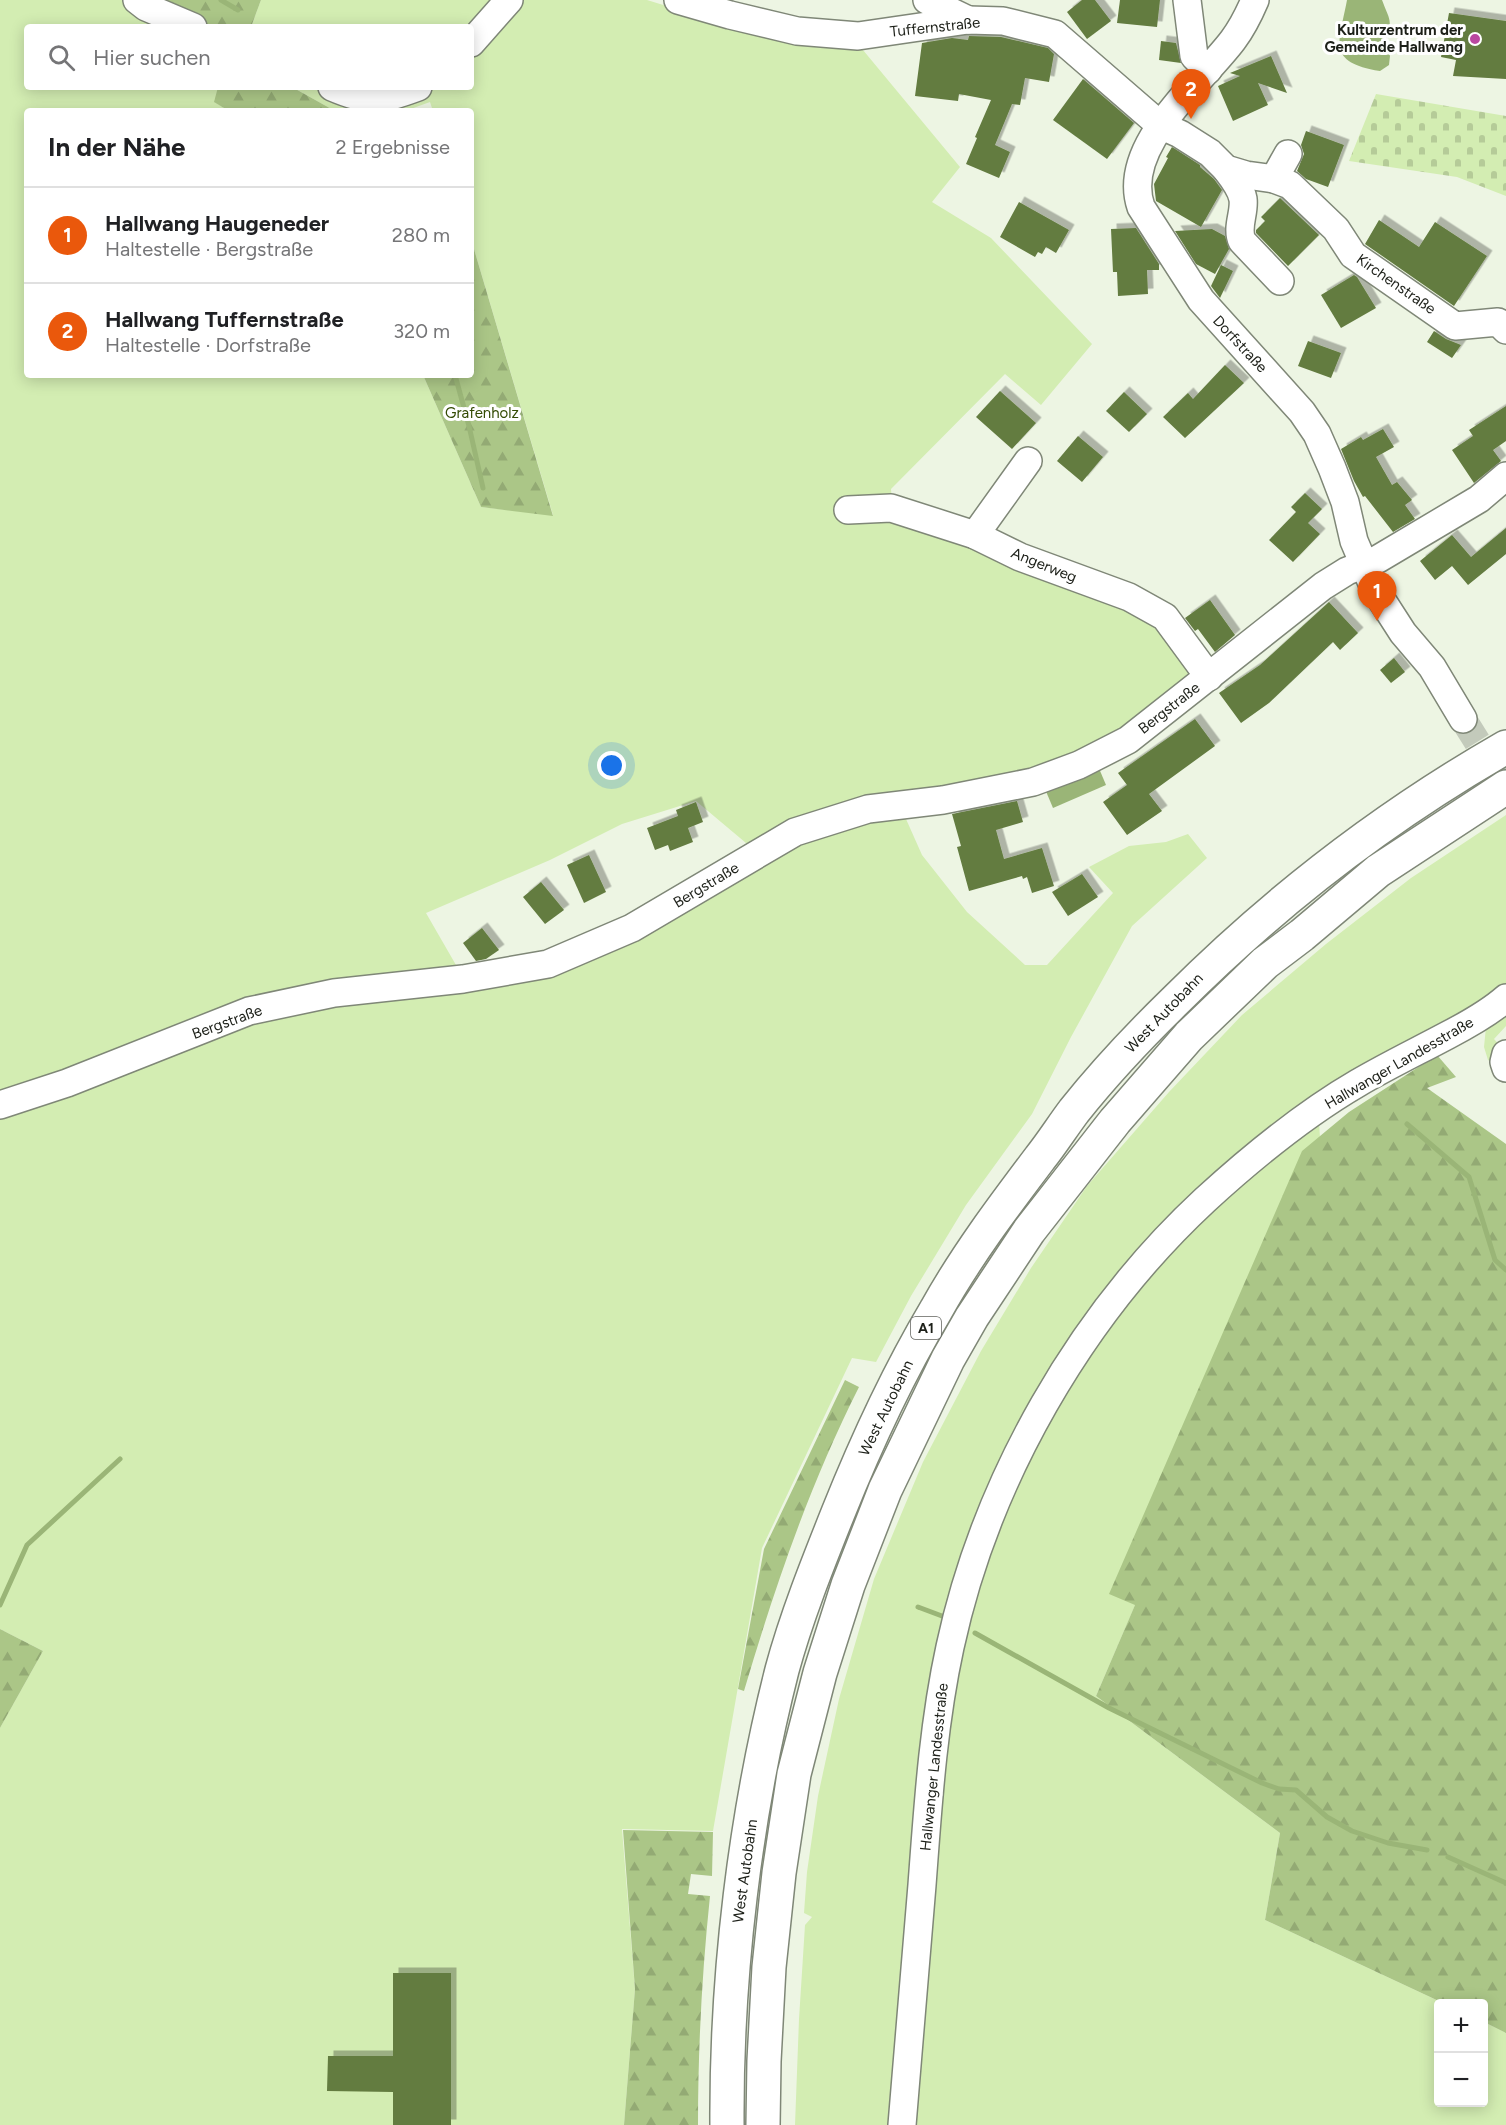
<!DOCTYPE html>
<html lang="de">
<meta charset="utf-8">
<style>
:root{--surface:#fff;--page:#f2f2f2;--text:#202124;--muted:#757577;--line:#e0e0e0;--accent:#ea580c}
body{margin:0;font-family:Figtree,sans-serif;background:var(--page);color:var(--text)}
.controls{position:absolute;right:18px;bottom:18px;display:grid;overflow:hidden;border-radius:6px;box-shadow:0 3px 15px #0003}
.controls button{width:54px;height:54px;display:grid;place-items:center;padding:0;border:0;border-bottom:2px solid var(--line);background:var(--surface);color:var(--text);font:30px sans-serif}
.you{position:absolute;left:612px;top:766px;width:21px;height:21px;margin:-15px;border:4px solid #fff;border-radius:50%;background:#1a73e8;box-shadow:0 0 0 9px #1a73e833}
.badge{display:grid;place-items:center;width:39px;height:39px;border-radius:50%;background:var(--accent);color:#fff;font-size:20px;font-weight:700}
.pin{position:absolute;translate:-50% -50px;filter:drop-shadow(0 2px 3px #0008)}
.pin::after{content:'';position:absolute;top:32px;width:21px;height:18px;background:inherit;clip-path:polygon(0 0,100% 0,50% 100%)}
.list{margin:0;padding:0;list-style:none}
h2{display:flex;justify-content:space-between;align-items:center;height:78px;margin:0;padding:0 24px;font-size:26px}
h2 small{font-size:20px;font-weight:400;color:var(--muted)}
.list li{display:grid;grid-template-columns:39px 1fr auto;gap:18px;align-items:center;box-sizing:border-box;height:96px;padding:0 24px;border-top:2px solid var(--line)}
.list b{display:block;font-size:22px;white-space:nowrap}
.list p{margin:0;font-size:20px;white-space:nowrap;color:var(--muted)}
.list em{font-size:20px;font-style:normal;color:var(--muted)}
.icon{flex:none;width:33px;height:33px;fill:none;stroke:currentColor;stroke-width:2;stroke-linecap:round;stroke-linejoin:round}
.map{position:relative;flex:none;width:1506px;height:2125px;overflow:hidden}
.search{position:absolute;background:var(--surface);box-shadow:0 3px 15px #0003;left:24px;top:24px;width:450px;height:66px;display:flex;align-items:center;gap:15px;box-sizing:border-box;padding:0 21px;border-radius:6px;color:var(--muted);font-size:22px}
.panel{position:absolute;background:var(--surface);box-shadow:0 3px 15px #0003;left:24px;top:108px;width:450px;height:270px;border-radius:6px}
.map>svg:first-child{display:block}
</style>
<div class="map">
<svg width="1506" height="2125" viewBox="0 0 1506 2125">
<defs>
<pattern id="forest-firs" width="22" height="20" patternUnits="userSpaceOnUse" patternTransform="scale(1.5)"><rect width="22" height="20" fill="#abc687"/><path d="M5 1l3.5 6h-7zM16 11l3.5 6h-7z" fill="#93aa74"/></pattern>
<pattern id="cemetery-stones" width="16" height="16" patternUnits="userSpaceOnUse" patternTransform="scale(1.5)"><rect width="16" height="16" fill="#d3edb2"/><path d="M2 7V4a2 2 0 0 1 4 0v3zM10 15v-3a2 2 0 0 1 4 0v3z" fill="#b5cb98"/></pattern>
<filter id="shadow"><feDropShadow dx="5.5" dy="-5.5" stdDeviation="0" flood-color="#0004"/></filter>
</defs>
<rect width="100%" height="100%" fill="#edf5e3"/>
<g fill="#d3edb2">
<polygon points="0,0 154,0 190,27 27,27 27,87 218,87 215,102 229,111 27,111 27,375 423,375 481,507 553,515 471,239 471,111 433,111 430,102 405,111 335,111 292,87 471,87 471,27 251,27 261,0 647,0 725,24 858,44 960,167 932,202 991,238 1092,344 1041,405 1005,374 891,489 893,517 1150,614 1194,679 1117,735 1046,767 749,849 746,843 696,801 622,824 550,860 426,913 460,972 323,987 0,1097"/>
<polygon points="902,810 922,855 967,912 1025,965 1047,965 1113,893 1089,867 1129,846 1166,842 1188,834 1207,858 1132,926 1071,1037 1032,1114 966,1205 911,1296 876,1362 852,1358 762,1548 713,1831 622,1829 635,1989 624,2125 0,2125 0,1728 43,1651 0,1629 0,1114 280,1009 494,985 790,844"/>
<polygon points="1506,815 1506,985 1319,1122 1322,1170 1096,1696 1280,1833 1265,1920 1443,2003 1438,2004 1438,2102 1484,2102 1484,2022 1506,2033 1506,2125 795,2125 799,2019 805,1925 812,1917 804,1913 807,1872 818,1796 839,1699 874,1579 923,1462 981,1351 1031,1268 1087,1186 1169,1092 1242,1015 1326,944 1411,878"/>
<polygon points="1506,1010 1506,1026 1494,1039 1501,1047 1494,1064 1488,1060 1484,1047 1486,1027"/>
</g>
<g fill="url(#forest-firs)">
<polygon points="154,0 261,0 251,27 190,27"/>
<polygon points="218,87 292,87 335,111 229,111 214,102"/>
<polygon points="471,239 553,516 481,507 423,375 471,375"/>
<polygon points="1437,1055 1456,1077 1427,1088 1506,1144 1506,2033 1484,2022 1484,2004 1443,2003 1265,1920 1280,1833 1096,1696 1135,1605 1109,1594 1302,1151 1349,1112"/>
<path d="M845,1380L859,1387C810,1484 775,1586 744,1691L738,1689L764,1549Z"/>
<polygon points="0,1629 43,1651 0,1728"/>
<path d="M623,1830L713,1832L712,1876L691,1874L688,1894L710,1896C702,1972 698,2048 698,2125H624L635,1989Z"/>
</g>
<polygon fill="url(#cemetery-stones)" points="1376,94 1506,116 1506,196 1457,177 1349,161"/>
<g fill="#9ab577">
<path d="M1347,0H1382C1389,19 1394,21 1385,42L1390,56L1389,65L1380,71C1326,62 1339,43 1347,0Z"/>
<polygon points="1098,766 1106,785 1053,808 1045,789"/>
</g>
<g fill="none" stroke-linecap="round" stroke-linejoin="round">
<g stroke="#9ab577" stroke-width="5">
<polyline points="221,0 238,10"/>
<polyline points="455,375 469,426 483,488"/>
<polyline points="1407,1124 1469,1177 1495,1260 1506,1270"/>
<polyline points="0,1605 27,1545 120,1459"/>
<polyline points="918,1607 942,1616"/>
<polyline points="975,1633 1109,1708 1262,1783 1279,1789 1296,1790 1327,1817 1352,1831 1388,1843 1427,1850"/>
<polyline points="1448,1857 1506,1883"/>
</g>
</g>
<g fill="#637b40" filter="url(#shadow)">
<polygon points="1082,0 1095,0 1111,21 1087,39 1067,12"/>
<polygon points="1120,0 1160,0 1157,27 1117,23"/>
<polygon points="1449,13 1506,21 1506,79 1453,76 1456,60 1441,57"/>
<polygon points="969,36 1001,37 1048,48 1054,54 1049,82 1025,78 1020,105 1012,104 995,145 1010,152 999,178 966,164 977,138 975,137 991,100 959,94 958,101 915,96 922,43 952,38 968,40"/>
<polygon points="1161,41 1176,43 1181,63 1159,60"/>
<polygon points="1271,56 1287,93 1258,83 1268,105 1233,121 1218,86 1240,76 1230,73"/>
<polygon points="1083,79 1134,123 1107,159 1053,120"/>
<polygon points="1306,131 1344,145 1328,187 1306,179 1297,171 1304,154 1301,145"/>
<polygon points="1172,147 1200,165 1200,167 1214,179 1222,190 1201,227 1156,201 1154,184 1168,158 1166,157"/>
<polygon points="1280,198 1319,235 1288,266 1256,233 1256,230 1265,221 1261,217"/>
<polygon points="1019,202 1069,230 1056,253 1046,247 1042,254 1038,252 1035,257 1000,237"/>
<polygon points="1379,220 1419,247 1435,222 1487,256 1454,306 1365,244"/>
<polygon points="1136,228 1159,264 1159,270 1147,270 1148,294 1118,296 1117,272 1113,272 1111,229"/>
<polygon points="1212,229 1225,236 1229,249 1215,274 1196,264 1175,231"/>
<polygon points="1221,265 1233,271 1220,298 1211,286"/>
<polygon points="1354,275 1357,277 1376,308 1341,328 1321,295"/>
<polygon points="1434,331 1446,339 1461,345 1452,358 1427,342"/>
<polygon points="1308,341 1341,353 1331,378 1298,366"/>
<polygon points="1225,365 1244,383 1185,438 1163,417 1188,393 1193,399"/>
<polygon points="1000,391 1036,423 1012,449 976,417"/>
<polygon points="1124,392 1147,414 1129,432 1106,411"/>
<polygon points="1506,406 1506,441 1493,450 1501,461 1474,483 1452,450 1473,436 1469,430"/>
<polygon points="1383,429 1394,447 1376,457 1392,485 1397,482 1412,500 1405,505 1415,519 1393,532 1365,496 1363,497 1354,481 1341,449 1361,437 1363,440"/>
<polygon points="1078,436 1103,457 1082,482 1057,461"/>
<polygon points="1305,493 1322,509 1308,523 1320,534 1293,562 1269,540 1296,512 1291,507"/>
<polygon points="1506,528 1506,554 1468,585 1452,566 1435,580 1420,561 1452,535 1471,557"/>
<polygon points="1210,600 1235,635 1215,652 1198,629 1195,631 1185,618"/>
<polygon points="1329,602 1358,633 1340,650 1333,642 1269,703 1241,723 1219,693 1260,665"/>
<polygon points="1394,658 1405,672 1391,683 1380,670"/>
<polygon points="1195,719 1215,746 1149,794 1162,811 1127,835 1103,802 1127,785 1118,773"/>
<polygon points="1017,801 1023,822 996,830 1004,859 1042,848 1054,886 1032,893 1027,877 1023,879 1022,876 969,891 957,847 961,846 952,814"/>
<polygon points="696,802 703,822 688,828 693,842 670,851 668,845 655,850 647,828 678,816 676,810"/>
<polygon points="589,855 606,892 584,903 567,865"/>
<polygon points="1082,874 1098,897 1068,916 1052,892"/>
<polygon points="541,882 564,910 545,924 523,897"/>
<polygon points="482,928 499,950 486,959 476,961 463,943"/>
<polygon points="393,1973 451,1973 451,2125 393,2125 393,2092 327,2091 328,2056 393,2056"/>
</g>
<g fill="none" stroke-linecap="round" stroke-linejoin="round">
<polyline stroke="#c3cabb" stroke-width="27" stroke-dasharray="27 14" stroke-linecap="butt" points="1463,719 1498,775"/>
<g stroke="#7f8777" stroke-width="30">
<g id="minor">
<polyline points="137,0 146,7 193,27"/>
<polyline points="678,0 730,15 797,31 858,36 968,20 1003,21 1055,34 1160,125 1180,134 1210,153 1226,169 1246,175 1274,179 1288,154"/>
<polyline points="927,0 968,20"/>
<polyline points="1187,0 1194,56 1208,70"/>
<path d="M1255,0C1249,14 1242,28 1233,40C1200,84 1120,146 1141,207L1201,300L1302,412L1317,434L1332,468L1345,502L1354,541L1374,588L1403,633L1432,667L1463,719"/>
<polyline points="471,43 509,0"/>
<path d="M332,87C369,103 380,101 418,87"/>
<path d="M1226,169C1233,178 1241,188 1243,199C1245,213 1236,227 1242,241L1280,281"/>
<polyline points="1274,179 1290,185 1336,229 1353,255 1455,326 1498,322 1506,330"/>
<polyline points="848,510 891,508 975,535 1020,557 1129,597 1165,617 1209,677"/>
<polyline points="975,535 1028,461"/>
<polyline points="1506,1054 1504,1062 1506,1068"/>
<polyline points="0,1105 67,1083 249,1011 334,993 463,979 548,964 632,928 795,832 868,809 943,800 1033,782 1079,765 1128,740 1323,586 1347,571 1378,559 1479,499 1506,476"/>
<path d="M902,2125C909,2045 916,1965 922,1885C928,1805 933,1725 950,1647C986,1480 1080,1316 1205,1200C1252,1157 1303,1115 1358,1083C1387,1066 1418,1051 1448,1035C1469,1024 1489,1013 1506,998"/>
</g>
</g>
<g stroke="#7f8777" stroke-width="36">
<g id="highway">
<path d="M727,2125C726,1975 745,1815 782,1670C796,1618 818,1563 838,1513C866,1443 898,1374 936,1310C966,1256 1003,1207 1040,1158C1052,1143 1062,1127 1074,1111C1105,1072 1140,1035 1176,1000C1275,901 1384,817 1506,747"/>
<polyline points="763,2125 764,2061 769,1967 779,1873 794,1774 820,1673 848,1585 885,1490 948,1359 972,1317 1029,1231 1115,1121 1189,1036 1265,963 1302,935 1378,871 1506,787"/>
</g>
</g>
<use href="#minor" stroke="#fff" stroke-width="27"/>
<use href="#highway" stroke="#fff" stroke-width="33"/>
</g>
<circle fill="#ba47a0" stroke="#fff" stroke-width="2" cx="1475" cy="39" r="6"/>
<g text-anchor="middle" stroke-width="6" stroke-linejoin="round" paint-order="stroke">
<rect fill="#fff" stroke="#61635e" stroke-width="1.5" x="911" y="1317" width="30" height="22" rx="4.5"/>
<g font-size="14" font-weight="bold" fill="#1d2019">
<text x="926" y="1333">A1</text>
</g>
<g font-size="15" fill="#1d2019" stroke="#fff">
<text transform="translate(935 27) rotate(-6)" y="5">Tuffernstraße</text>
<text transform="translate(1396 284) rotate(35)" y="5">Kirchenstraße</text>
<text transform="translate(1240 344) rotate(47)" y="5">Dorfstraße</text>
<text transform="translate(1044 565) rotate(22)" y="5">Angerweg</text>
<text transform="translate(1169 708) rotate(-38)" y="5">Bergstraße</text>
<text transform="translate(706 885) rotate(-31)" y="5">Bergstraße</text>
<text transform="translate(1164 1013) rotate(-46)" y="5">West Autobahn</text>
<text transform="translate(227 1022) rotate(-20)" y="5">Bergstraße</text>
<text transform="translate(1399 1063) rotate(-30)" y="5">Hallwanger Landesstraße</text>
<text transform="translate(886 1408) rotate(-64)" y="5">West Autobahn</text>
<text transform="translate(934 1767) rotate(-84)" y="5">Hallwanger Landesstraße</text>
<text transform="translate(745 1871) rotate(-82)" y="5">West Autobahn</text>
</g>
<g font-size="15" font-weight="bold" fill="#1d2019" stroke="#fff" text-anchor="end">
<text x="1463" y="35">Kulturzentrum der<tspan x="1463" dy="17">Gemeinde Hallwang</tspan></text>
</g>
<g font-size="15" fill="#334a03" stroke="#fff">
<text x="482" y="418">Grafenholz</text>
</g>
</g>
</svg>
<div class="controls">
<button>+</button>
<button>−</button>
</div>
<div class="you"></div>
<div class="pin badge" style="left:1377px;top:621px">1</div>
<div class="pin badge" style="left:1191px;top:119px">2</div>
<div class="search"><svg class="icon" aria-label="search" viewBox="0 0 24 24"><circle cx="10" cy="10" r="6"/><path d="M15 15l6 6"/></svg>Hier suchen</div>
<section class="panel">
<h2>In der Nähe<small>2 Ergebnisse</small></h2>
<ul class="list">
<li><span class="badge">1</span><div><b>Hallwang Haugeneder</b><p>Haltestelle · Bergstraße</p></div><em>280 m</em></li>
<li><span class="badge">2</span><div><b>Hallwang Tuffernstraße</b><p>Haltestelle · Dorfstraße</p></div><em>320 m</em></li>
</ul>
</section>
</div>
